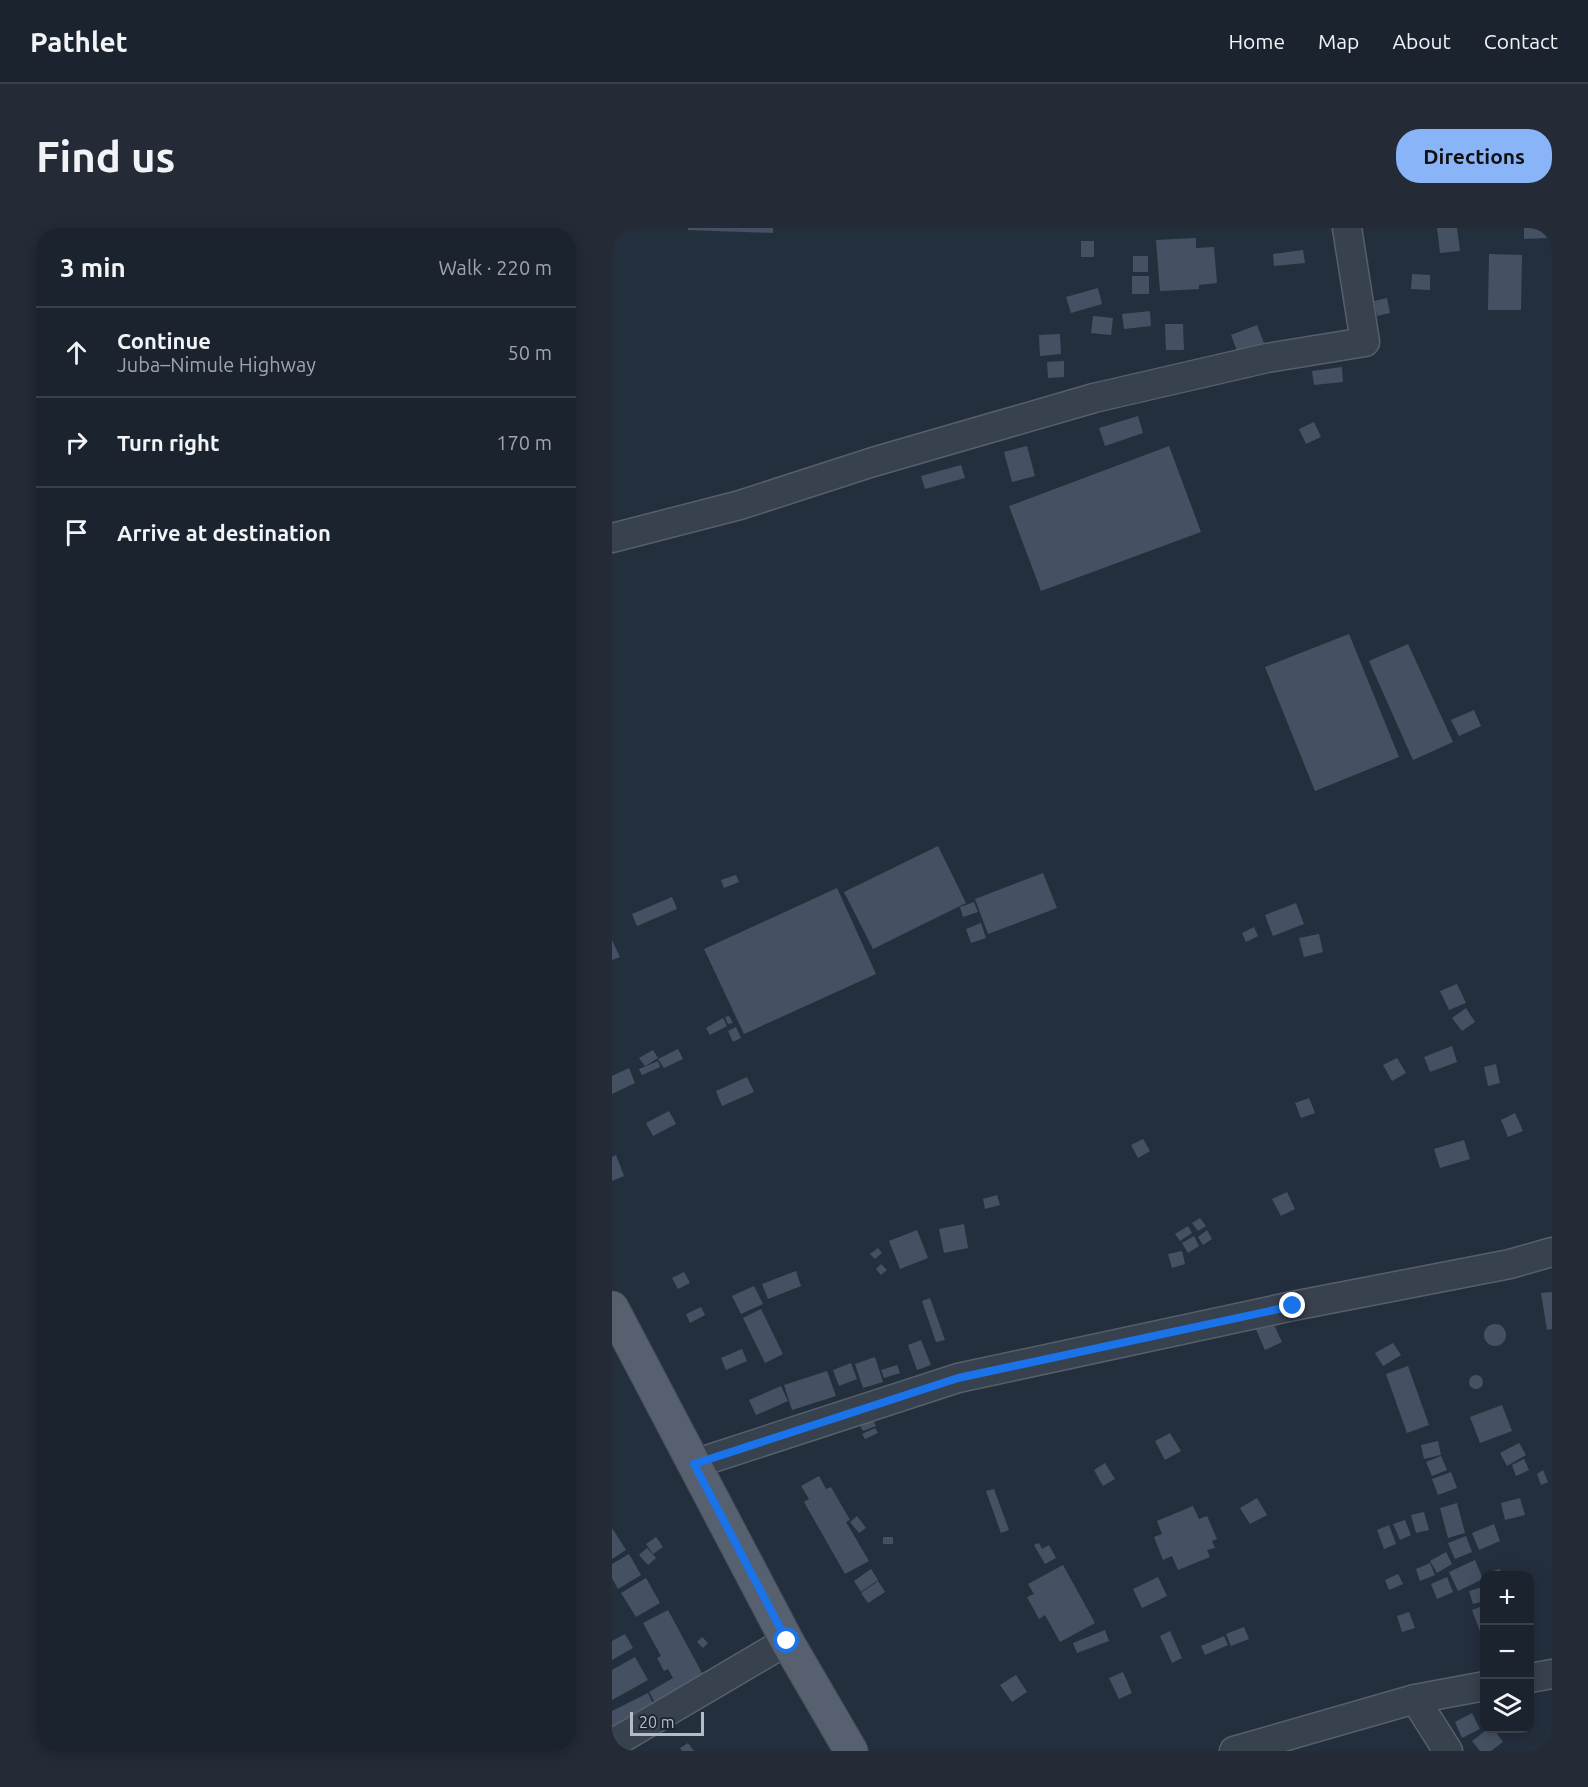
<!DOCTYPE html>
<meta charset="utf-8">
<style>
:root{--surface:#1b232e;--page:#242b36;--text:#f1f3f6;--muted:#a0a4aa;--line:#39404a;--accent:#8ab4f8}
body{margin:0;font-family:Ubuntu,sans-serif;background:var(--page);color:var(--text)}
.controls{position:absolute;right:18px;bottom:18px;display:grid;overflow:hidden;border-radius:12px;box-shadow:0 3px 15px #0003}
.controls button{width:54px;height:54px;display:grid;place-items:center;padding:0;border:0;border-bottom:2px solid var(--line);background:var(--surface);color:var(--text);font:30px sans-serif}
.scale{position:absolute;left:18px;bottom:15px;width:74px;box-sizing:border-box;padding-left:6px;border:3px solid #b4bcc9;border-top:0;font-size:16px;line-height:21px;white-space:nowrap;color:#b4bcc9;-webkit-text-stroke:4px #1d2633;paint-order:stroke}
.stop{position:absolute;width:18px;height:18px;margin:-14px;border:4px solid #1a73e8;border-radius:50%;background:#fff}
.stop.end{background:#1a73e8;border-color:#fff;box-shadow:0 2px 6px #0008}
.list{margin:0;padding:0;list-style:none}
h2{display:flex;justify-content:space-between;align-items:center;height:78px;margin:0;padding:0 24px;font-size:26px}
h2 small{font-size:20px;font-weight:400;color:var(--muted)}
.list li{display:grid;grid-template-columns:39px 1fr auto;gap:18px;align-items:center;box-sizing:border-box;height:90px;padding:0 24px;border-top:2px solid var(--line)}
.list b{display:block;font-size:22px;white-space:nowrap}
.list p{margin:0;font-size:20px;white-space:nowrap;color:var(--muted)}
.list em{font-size:20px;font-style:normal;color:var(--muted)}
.icon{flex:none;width:33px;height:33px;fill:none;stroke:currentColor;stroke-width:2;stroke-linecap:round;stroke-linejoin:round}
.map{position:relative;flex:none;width:940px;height:1523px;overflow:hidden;border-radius:24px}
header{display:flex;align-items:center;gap:36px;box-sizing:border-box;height:84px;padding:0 30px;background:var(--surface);border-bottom:2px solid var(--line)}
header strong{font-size:28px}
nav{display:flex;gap:33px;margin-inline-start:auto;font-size:21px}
.intro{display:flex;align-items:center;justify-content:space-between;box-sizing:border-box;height:144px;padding:0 36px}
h1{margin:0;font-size:42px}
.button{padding:15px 27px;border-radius:24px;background:var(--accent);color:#111;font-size:21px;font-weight:700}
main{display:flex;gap:36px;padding:0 36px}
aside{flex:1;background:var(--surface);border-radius:24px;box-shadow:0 3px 15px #0003}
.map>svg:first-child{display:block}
</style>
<header>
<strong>Pathlet</strong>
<nav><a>Home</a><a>Map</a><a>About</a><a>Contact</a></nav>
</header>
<div class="intro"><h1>Find us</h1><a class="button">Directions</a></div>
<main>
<aside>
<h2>3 min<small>Walk · 220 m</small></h2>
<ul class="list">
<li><svg class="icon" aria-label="ahead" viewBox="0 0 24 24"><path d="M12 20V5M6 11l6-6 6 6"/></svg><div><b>Continue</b><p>Juba–Nimule Highway</p></div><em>50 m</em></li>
<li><svg class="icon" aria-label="right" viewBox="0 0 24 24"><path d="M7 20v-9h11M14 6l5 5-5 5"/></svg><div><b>Turn right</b></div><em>170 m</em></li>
<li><svg class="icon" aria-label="arrive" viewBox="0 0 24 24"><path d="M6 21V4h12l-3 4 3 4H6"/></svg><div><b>Arrive at destination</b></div></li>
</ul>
</aside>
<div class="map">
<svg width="940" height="1523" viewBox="0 0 940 1523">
<rect width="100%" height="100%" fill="#242f3e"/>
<g fill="#455162">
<polygon points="76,0 161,0 161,5 76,2"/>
<polygon points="825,0 845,0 848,23 828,25"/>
<polygon points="912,0 934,0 935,10 912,11"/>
<polygon points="584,10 584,20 602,19 605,55 587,57 587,61 548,63 544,12"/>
<rect x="469" y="13" width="13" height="16"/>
<polygon points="691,22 693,35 662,38 661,26"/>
<polygon points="877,26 910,27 909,82 876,82"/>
<rect x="521" y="28" width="15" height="16"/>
<polygon points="800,46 818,47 818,62 799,61"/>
<rect x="520" y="48" width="17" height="18"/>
<polygon points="486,60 490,76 459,85 454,69"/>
<polygon points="775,70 778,85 765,88 762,73"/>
<polygon points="538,83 539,98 512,101 510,86"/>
<polygon points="481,88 501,90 499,107 479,105"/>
<polygon points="553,96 571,96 572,122 554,122"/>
<polygon points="645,97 652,115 626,125 619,107"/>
<polygon points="448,106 449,126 428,128 427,107"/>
<polygon points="452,133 452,149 436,150 435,134"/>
<polygon points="730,139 731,154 702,157 700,143"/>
<polygon points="526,188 531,205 493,218 487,200"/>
<polygon points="702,194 709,209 694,216 687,201"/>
<polygon points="415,218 423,248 400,254 392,224"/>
<polygon points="557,218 589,304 429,363 397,278"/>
<polygon points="349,237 353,250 313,261 309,248"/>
<polygon points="737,406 787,529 703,563 653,439"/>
<polygon points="796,416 841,514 801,532 757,433"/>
<polygon points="862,482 869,498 847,508 839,492"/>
<polygon points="326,618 354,675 261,721 232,664"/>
<polygon points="431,645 445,680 376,706 363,671"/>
<polygon points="124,647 127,654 112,660 109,652"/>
<polygon points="225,660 264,746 132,806 92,721"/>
<polygon points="60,669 65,681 25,698 20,686"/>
<polygon points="362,674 366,684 351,689 348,679"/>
<polygon points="684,675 692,696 661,708 653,687"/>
<polygon points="369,695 374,710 359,715 354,701"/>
<polygon points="642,699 646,708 634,714 630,705"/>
<polygon points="707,706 711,724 692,729 687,710"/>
<polygon points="0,712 8,729 0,732"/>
<polygon points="845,756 854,775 837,782 828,763"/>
<polygon points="854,780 863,794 850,803 840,790"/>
<polygon points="117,788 121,795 116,796 113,789"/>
<polygon points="111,790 115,798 98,807 94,800"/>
<polygon points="124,799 129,810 121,814 116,803"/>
<polygon points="840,818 845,834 818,844 812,829"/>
<polygon points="66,821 71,831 52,840 46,831"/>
<polygon points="41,822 46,830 33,838 27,830"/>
<polygon points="785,830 794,845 780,853 771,837"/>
<polygon points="46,833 48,839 30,847 27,841"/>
<polygon points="884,836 888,855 876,858 872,839"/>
<polygon points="17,840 23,855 0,866 0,848"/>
<polygon points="135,849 142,864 110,878 104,863"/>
<polygon points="697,870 703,885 689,890 683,875"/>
<polygon points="57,883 64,896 41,908 34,895"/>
<polygon points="903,885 911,903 896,909 889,892"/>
<polygon points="531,911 538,923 526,930 519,917"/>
<polygon points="852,912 858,931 828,940 822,921"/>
<polygon points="4,927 12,948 0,953 0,929"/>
<polygon points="675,964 683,981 669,988 660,971"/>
<polygon points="385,967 388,977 373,981 371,971"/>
<polygon points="588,990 594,998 586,1003 580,995"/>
<polygon points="352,996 356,1020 332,1025 327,1001"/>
<polygon points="576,998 580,1005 568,1013 563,1006"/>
<polygon points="305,1002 316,1030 288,1041 277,1013"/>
<polygon points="595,1002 600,1011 591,1017 586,1009"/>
<polygon points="582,1008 587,1018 576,1025 570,1015"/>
<polygon points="266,1020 270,1025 263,1031 258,1026"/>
<polygon points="570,1023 573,1036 560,1040 556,1026"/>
<polygon points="269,1036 275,1042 269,1047 264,1041"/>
<polygon points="184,1043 189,1058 156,1071 150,1056"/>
<polygon points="72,1044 78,1055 66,1061 60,1050"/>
<polygon points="142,1058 151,1076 129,1086 120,1068"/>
<polygon points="940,1064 940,1101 935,1102 929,1065"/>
<polygon points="318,1070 333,1112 324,1114 310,1073"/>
<polygon points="89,1079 93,1087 78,1095 74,1086"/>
<polygon points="149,1081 171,1126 153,1135 131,1090"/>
<polygon points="659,1090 670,1114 653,1122 642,1097"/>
<circle cx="883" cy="1107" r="11"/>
<polygon points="309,1112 319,1137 305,1142 296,1117"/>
<polygon points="781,1115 789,1127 771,1138 763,1125"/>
<polygon points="130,1121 135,1133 114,1142 109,1130"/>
<polygon points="263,1129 271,1154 251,1160 243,1136"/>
<polygon points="239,1135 245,1151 227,1158 221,1142"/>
<polygon points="285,1137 288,1145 272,1150 269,1142"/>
<polygon points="796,1138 817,1197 795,1205 774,1146"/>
<polygon points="215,1143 224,1168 180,1182 172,1157"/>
<circle cx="864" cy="1154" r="7"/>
<polygon points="169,1158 176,1173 144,1187 137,1172"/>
<polygon points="890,1177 900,1203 868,1215 858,1189"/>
<polygon points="261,1192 264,1198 251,1203 248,1198"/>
<polygon points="263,1200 266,1205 253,1211 250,1206"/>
<polygon points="558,1205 569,1223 553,1232 543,1213"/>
<polygon points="826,1213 829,1227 812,1231 809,1217"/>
<polygon points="907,1215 914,1227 895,1238 888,1225"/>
<polygon points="829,1228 835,1242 820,1248 814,1234"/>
<polygon points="912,1231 917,1242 904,1248 900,1237"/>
<polygon points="493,1235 503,1251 491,1258 482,1242"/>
<polygon points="931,1242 936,1254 929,1257 925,1246"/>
<polygon points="839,1244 845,1260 826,1267 820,1251"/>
<polygon points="207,1248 214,1261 219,1259 238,1292 234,1294 257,1333 233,1346 192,1274 197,1271 189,1258"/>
<polygon points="382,1261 397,1302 389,1305 374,1263"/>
<polygon points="645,1270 655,1287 638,1296 628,1280"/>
<polygon points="908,1270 913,1287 893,1292 889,1275"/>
<polygon points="845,1275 853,1305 836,1310 828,1280"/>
<polygon points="581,1278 587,1291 595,1288 605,1311 600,1313 603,1320 595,1322 598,1329 566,1342 560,1328 551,1332 542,1309 550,1306 545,1293"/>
<polygon points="812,1284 817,1302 804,1305 799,1287"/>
<polygon points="245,1288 254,1300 247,1305 238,1294"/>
<polygon points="793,1292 799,1307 788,1312 781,1296"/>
<polygon points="882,1296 888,1313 867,1322 860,1305"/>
<polygon points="777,1297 784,1316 772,1321 765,1302"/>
<polygon points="0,1300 14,1322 0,1331"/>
<polygon points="854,1308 860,1324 843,1331 836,1315"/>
<polygon points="44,1309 51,1319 41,1326 34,1316"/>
<rect x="271" y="1309" width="10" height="7"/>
<polygon points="427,1315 430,1321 437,1317 444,1330 433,1336 422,1317"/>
<polygon points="35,1320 44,1330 36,1337 27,1327"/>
<polygon points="834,1324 840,1336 825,1345 818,1333"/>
<polygon points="17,1326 29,1347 6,1361 0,1350 0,1336"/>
<polygon points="863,1332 871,1351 846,1363 837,1344"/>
<polygon points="818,1335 823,1347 808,1353 804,1341"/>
<polygon points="451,1337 483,1395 448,1414 433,1387 427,1391 415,1369 422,1366 416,1356"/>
<polygon points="259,1341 266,1352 249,1364 242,1353"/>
<polygon points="888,1341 889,1348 875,1348 874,1345"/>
<polygon points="786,1346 791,1356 777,1362 773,1352"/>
<polygon points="546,1349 555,1368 530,1380 521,1361"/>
<polygon points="835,1349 841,1364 825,1371 819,1356"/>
<polygon points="34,1350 48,1375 24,1389 9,1365"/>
<polygon points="266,1353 273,1364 256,1375 249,1365"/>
<polygon points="870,1359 873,1373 861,1376 857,1363"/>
<polygon points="873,1377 873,1414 872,1414 860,1382"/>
<polygon points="56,1382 96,1456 47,1482 37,1464 61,1450 56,1441 52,1443 45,1430 49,1428 31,1395"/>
<polygon points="797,1384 803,1400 790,1404 785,1388"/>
<polygon points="632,1399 637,1411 619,1418 614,1406"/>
<polygon points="493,1402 497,1413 465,1425 461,1415"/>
<polygon points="558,1403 570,1430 560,1435 548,1408"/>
<polygon points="13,1406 21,1420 0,1432 0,1413"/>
<polygon points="612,1408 616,1417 593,1427 589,1418"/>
<polygon points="90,1409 96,1415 91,1420 85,1414"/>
<polygon points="23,1429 36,1452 0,1472 0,1442"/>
<polygon points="511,1444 520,1465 507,1471 497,1450"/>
<polygon points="404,1447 415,1464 400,1474 388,1457"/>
<polygon points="36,1465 45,1484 0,1500 0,1483"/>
<polygon points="860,1485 868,1501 850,1510 843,1494"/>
<polygon points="877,1500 881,1500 891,1514 879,1523 868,1523 860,1513"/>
<polygon points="76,1515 82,1523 70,1523 68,1520"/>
</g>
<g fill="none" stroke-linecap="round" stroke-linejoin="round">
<g stroke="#565f6c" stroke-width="31">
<g id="street">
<polyline points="0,310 128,277 261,234 482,170 655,130 753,114 735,0"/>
<polyline points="82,1236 346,1150 681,1078 898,1036 940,1024"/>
<polyline points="918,1450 940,1446"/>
<polyline points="803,1471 836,1523"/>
<polyline points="0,1516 175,1413"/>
<polyline points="622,1523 803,1471 873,1458"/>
</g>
</g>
<g stroke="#414a57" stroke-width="35">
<polyline id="primary" points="0,1080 175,1413 239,1523"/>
</g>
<use href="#street" stroke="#38414e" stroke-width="28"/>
<use href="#primary" stroke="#56606e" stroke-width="33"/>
</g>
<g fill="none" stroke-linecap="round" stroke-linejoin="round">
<polyline stroke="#1a73e8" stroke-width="8" points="175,1413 82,1236 346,1150 681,1078"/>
</g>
</svg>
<div class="controls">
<button>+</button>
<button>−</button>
<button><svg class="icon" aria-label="layers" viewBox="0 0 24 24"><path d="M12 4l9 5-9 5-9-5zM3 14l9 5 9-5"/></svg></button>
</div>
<div class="scale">20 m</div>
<div class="stop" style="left:175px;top:1413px"></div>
<div class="stop end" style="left:681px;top:1078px"></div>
</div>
</main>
